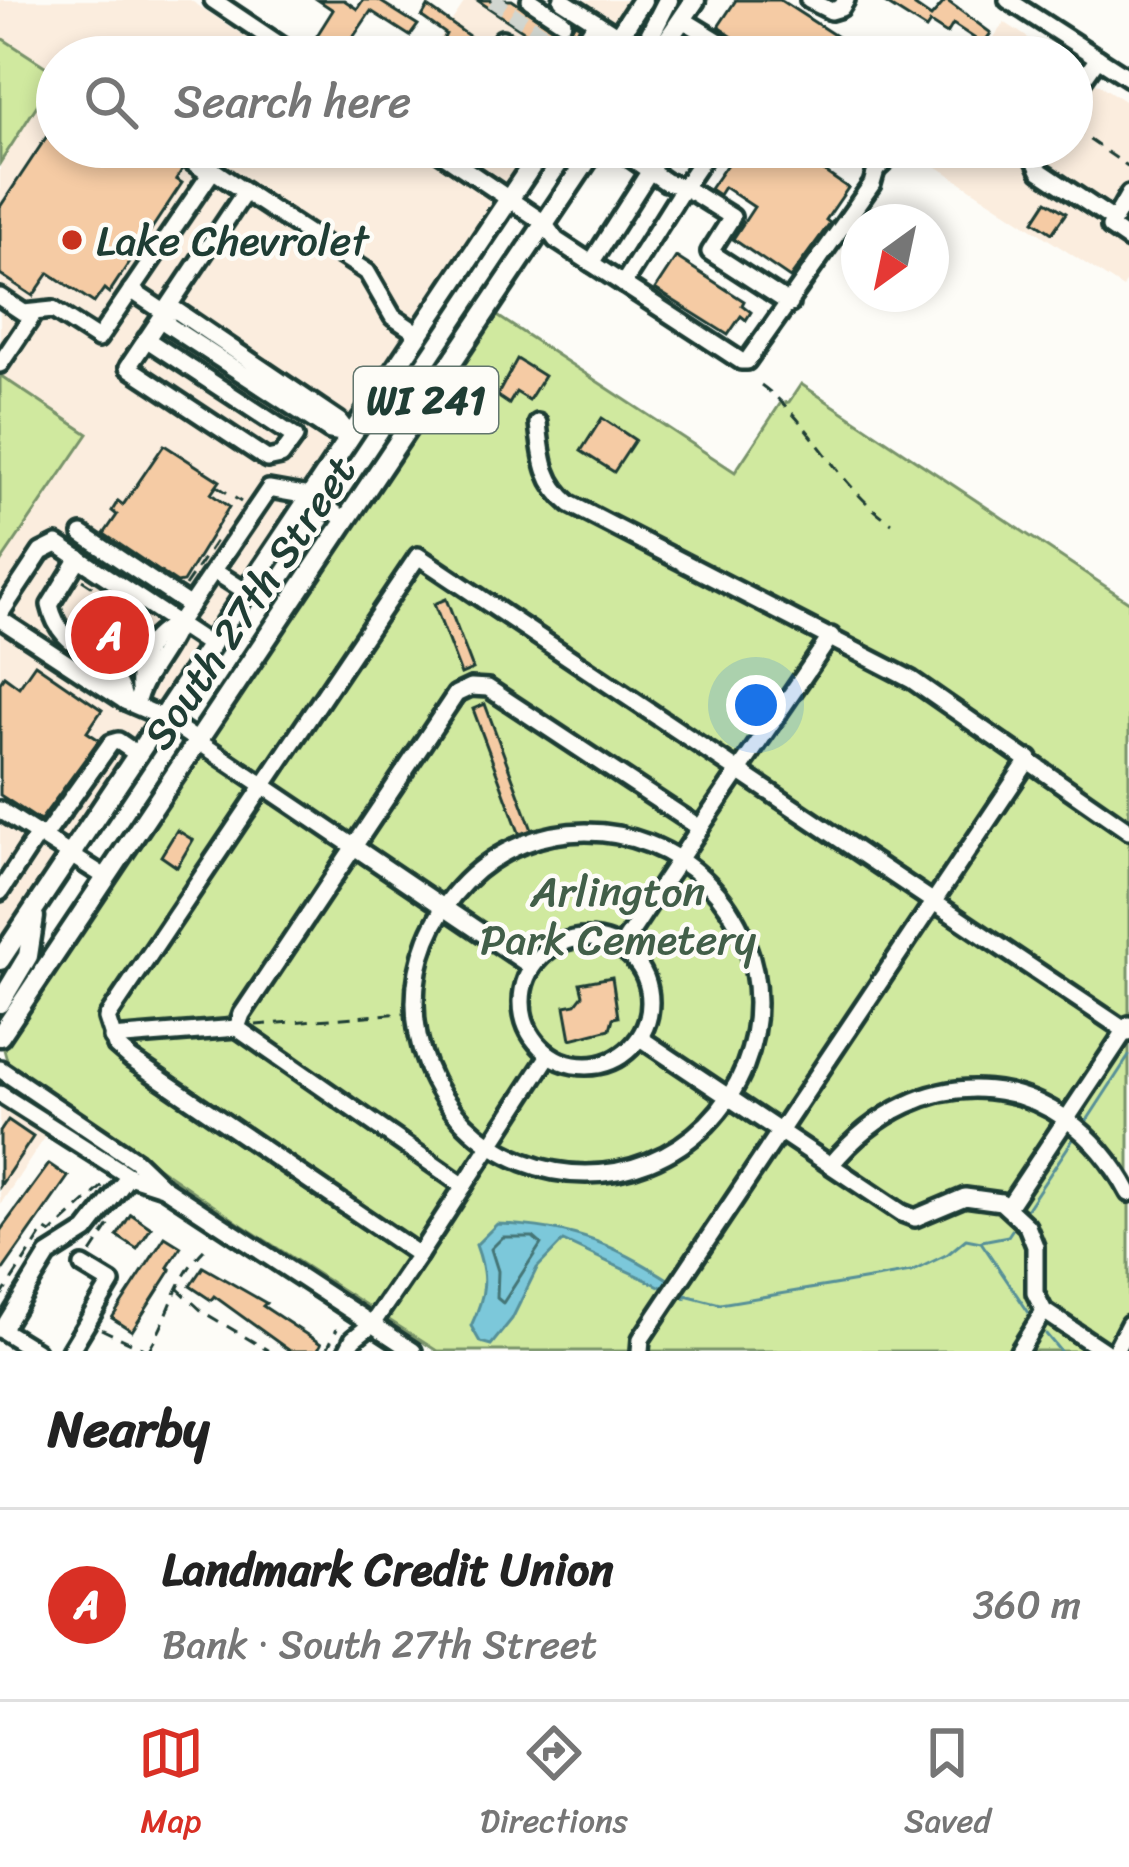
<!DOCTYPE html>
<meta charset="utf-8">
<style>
:root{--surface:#fff;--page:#f6f6f6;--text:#222;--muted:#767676;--line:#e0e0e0;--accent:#d93025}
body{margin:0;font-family:Sriracha,sans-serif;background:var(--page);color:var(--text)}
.compass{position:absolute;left:841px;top:204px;width:108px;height:108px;border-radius:50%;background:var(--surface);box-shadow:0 6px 18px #0003;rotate:213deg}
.you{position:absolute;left:756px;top:705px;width:42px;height:42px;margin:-30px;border:9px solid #fff;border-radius:50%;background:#1a73e8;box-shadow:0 0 0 18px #1a73e833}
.badge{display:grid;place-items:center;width:78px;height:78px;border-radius:50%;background:var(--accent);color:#fff;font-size:39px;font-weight:700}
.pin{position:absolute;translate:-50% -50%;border:6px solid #fff;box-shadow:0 3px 12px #0006}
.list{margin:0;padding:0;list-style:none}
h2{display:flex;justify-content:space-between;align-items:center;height:156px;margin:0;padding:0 48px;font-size:51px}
h2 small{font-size:39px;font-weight:400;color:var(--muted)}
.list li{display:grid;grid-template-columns:78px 1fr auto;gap:36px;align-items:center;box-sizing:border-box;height:192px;padding:0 48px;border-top:3px solid var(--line)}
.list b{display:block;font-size:45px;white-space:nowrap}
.list p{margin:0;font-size:39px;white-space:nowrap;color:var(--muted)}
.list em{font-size:39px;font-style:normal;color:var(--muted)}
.icon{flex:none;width:66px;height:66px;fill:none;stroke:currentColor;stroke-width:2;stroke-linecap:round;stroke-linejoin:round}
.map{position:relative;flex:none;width:1129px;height:1351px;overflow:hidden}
.search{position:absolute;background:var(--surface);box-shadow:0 6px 18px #0003;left:36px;right:36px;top:36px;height:132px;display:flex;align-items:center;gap:30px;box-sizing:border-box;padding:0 42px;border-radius:66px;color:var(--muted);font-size:45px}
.sheet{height:348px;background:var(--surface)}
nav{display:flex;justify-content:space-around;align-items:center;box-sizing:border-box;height:168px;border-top:3px solid var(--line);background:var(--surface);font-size:33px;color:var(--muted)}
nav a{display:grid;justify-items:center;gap:6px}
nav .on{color:var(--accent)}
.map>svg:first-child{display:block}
</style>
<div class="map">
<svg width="1129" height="1351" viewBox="0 0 1129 1351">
<rect width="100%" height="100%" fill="#fdfcf7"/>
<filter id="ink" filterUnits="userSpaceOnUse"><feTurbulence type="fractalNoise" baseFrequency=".00833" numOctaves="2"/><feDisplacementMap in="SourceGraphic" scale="24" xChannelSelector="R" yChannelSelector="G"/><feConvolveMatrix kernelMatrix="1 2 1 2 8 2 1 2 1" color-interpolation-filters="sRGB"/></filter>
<g filter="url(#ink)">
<g fill="#fbedde">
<polygon points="0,0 190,0 276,57 57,57 57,74 0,37"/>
<polygon points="466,0 632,0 594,57 427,57"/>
<polygon points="1004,22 1057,57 982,57"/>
<polygon points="1072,67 1129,104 1129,277 1123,288 919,155 924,147 1072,147"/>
<polygon points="57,77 57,147 413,147 486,195 492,206 0,945 0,563 88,434 0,378 0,163"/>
<polygon points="445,147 534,147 512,179 503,183"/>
<polygon points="0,1106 46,1136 0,1205"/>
</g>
<g fill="#d0e99f" stroke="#78936a" stroke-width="3">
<polygon points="0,37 57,74 0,163"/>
<polygon points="496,315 735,472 780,404 789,402 801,384 1129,602 1129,1351 437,1351 243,1226 8,1064 4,1049"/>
<polygon points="1,376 88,434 0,563 0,378"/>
</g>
<path fill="#7bc8da" stroke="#569098" stroke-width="3" d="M497,1224C578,1226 619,1247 685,1290V1298L563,1241L537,1268L512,1319L491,1345L480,1342L471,1326C486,1294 488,1277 476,1245Z"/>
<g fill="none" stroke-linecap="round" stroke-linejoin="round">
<polygon stroke="#447576" stroke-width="3" points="503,1237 533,1237 541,1244 503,1303 497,1298 498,1271 491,1249"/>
<g stroke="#569098" stroke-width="3">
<polyline points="1086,1122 1129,1056"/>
<polyline points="1024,1213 1074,1138"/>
<polyline points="982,1241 1008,1236 1012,1230"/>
<polyline points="685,1295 720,1304 911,1272 948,1254 966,1239 981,1242 1029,1313"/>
<polyline points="1046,1334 1060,1351"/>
</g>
</g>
<g fill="#f5cba4" stroke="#1f3d34" stroke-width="3">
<polygon points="318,0 344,0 357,9 363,0 378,0 418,25 410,36 371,11 350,42 360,49 355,57 345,57 316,37 333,10"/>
<polygon points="477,0 512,0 561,34 569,32 575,23 580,26 561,56"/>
<polygon points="736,0 780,0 842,40 831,57 787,57 775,50 771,57 762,57 718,27"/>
<polygon points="880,0 919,0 915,6 931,17 946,0 991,33 983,44 953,24 947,34 930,23 926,29"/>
<polygon points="428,7 483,46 478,57 435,57 446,34 422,17"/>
<polygon points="57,121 57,147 155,147 182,170 176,179 182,183 109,293 104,289 94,303 49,273 33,296 0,274 0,207"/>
<polygon points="739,147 833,147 839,151 825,172 848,188 826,220 830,223 790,278 733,239 754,207 724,187 719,195 710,189"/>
<polygon points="1047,201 1066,213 1052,233 1034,221"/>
<polygon points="676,257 744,301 742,305 751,312 746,320 741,316 728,335 655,289"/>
<polygon points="517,359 544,376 529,400 516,392 509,404 497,396"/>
<polygon points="602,418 635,440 614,472 581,451"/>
<polygon points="164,445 220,481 211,494 229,507 183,582 177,583 104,534 117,515 112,511 118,501 123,505"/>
<polygon points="446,599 473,669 461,674 434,604"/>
<polygon points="93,608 139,639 129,662 113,651 110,656 79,629"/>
<polygon points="35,664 102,710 87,732 99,740 40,821 0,795 0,682 4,676 19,687"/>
<polygon points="485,704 532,830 520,835 473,709"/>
<polygon points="177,830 193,840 177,867 161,856"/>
<polygon points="612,977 618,1017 613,1018 610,1029 571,1039 565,1006 576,1004 583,995 580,983"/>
<polygon points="8,1120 33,1137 0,1186 0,1132"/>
<polygon points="49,1164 68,1177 0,1274 0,1231"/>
<polygon points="131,1214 151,1228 137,1249 117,1236"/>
<polygon points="165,1237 181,1247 168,1267 171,1270 132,1331 112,1318"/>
<polygon points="203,1267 266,1303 263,1306 321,1344 317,1351 290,1351 214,1296 211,1300 190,1286"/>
</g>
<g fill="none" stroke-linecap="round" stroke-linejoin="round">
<polyline stroke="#d1d6d0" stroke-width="15" stroke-dasharray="15 8" stroke-linecap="butt" points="492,0 566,49"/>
<g stroke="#1f3d34" stroke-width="24">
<g id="minor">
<polyline points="213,0 298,57"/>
<polyline points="530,0 563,22"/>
<polyline points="562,0 618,36"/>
<polyline points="809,0 831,11 841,8 846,0"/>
<polyline points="1008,0 1129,78"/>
<polyline points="682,19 744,57"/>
<polyline points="575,55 596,22"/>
<polyline points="490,57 502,39 530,57"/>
<polyline points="1072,95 1098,58"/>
<polyline points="170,147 210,174"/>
<polyline points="202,147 213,170"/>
<polyline points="432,147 543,222 556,240 741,361 747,361 872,184 876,170 872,147"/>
<polyline points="615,147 666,182 684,187 711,147"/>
<polyline points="1037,147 1035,160 1040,171 1112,219"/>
<polyline points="876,170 901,147"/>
<polyline points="1129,194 1110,227 1129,240"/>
<polyline points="591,263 665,147"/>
<polyline points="623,284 684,187 732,217 710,252 790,304"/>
<polyline points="131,290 164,312"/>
<polyline points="0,297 24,313 53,310 98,339 213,170 245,192"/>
<polygon points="177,311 339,421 350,435 330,431 168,325 164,312"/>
<path d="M146,339L295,437L281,456L267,459L128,367C167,308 206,250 245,192L367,272L393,317L417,333"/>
<polyline points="0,364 31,318 24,313"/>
<path d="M538,423C542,457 543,482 570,504L912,680L1129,831"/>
<polyline points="82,534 190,606"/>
<path d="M79,558L50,605C62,658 111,648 125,701"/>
<polyline points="214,571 245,591"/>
<polyline points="0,614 41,552 57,544 210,645"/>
<polyline points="0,619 125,701 162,717 532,967"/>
<path d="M139,689C137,658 148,636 178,623"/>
<path d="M136,705C142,674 168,652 178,623L269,489L309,496L346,520"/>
<polyline points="0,810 107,878"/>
<polyline points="700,828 831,636"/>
<circle cx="586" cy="1003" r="171"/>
<polyline points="44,837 111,743 118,741 137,754"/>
<polyline points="0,892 38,834"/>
<circle cx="586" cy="1002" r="64"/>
<polyline points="112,1038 237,1028"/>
<polyline points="640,1038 902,1213 915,1218 965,1197 1001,1202 1027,1226 1035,1246 1035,1293 1044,1311 1104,1351"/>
<polyline points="0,1069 136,1161 163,1187 413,1351"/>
<polyline points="0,1094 129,1176 160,1186"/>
<path d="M831,1165C922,1054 1061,1066 1129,1193"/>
<polyline points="464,1186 237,1028 242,1014 456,694 471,687 488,688 700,828 621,947"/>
<polyline points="1008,1207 1129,1025"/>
<polyline points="419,1255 549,1055"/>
<polyline points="36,1351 2,1330 48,1255 86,1231 129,1176"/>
<polyline points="70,1351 111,1283 83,1266"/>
<polyline points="347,1351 353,1339 372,1324 419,1255 131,1059 116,1046 107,1018 418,556 1129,1033"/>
<polyline points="640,1351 641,1339 1029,759"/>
<polyline points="1019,1351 1044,1311"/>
<polyline points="1115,1351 1129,1324"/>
</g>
</g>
<g stroke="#1f3d34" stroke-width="27">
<g id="major">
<polyline points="605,57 642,0"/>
<polyline points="639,57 668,0"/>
<polyline points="656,57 695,0"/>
<polyline points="0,960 544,147"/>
<polyline points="0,1003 28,956 34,917"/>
<polyline points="0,1036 596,147"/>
</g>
</g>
<g stroke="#1f3d34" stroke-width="3" stroke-dasharray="12 9" stroke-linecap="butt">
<polyline points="1072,128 1129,167"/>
<path d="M761,385C814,423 838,488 892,523"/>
<polyline points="217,486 241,502"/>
<polyline points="82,580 149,624"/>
<polyline points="185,586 217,539"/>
<polyline points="101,613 110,600"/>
<polyline points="256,1025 415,1012"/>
<polyline points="91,1253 112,1221"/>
<polyline points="177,1288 203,1312 269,1351"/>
<polyline points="0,1298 45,1229 51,1233 107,1182"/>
<polyline points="101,1329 146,1350"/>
<path d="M148,1351C173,1312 172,1280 208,1246"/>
<polyline points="326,1351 337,1329"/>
<polyline points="366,1351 367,1348"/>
</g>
<use href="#minor" stroke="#fdfcf7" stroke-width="15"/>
<use href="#major" stroke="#fdfcf7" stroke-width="18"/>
</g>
</g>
<circle fill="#c8321e" stroke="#fdfcf7" stroke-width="4.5" cx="72" cy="240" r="12"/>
<g text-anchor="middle" stroke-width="9" stroke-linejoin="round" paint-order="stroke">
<rect fill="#fdfcf7" stroke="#62766e" stroke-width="3" x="354" y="367" width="144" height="66" rx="9"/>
<g font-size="39" font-weight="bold" fill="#1f3d34">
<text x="426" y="414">WI 241</text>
</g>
<g font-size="42" fill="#1f3d34" stroke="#fdfcf7" text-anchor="start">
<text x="96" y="255">Lake Chevrolet</text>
</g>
<g font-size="42" fill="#1f3d34" stroke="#fdfcf7">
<text transform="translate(249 602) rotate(-56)" y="15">South 27th Street</text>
</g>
<g font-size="42" fill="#425f49" stroke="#fdfcf7">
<text x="618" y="906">Arlington<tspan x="618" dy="48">Park Cemetery</tspan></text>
</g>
</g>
</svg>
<svg class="compass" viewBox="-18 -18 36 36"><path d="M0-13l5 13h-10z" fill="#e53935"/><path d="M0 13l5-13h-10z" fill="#767676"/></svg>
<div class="you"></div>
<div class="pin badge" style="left:110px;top:635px">A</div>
<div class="search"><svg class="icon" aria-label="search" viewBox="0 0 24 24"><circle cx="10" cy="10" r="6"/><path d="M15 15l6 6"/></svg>Search here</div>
</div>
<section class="sheet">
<h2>Nearby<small></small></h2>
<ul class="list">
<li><span class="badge">A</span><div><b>Landmark Credit Union</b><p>Bank · South 27th Street</p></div><em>360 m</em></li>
</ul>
</section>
<nav>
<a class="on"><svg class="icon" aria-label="map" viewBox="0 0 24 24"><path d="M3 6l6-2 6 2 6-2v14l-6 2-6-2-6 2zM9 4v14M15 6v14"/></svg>Map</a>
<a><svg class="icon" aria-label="directions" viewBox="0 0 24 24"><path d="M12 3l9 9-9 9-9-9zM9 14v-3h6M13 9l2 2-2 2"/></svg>Directions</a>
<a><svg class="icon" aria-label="saved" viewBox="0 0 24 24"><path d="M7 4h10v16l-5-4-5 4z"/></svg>Saved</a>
</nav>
